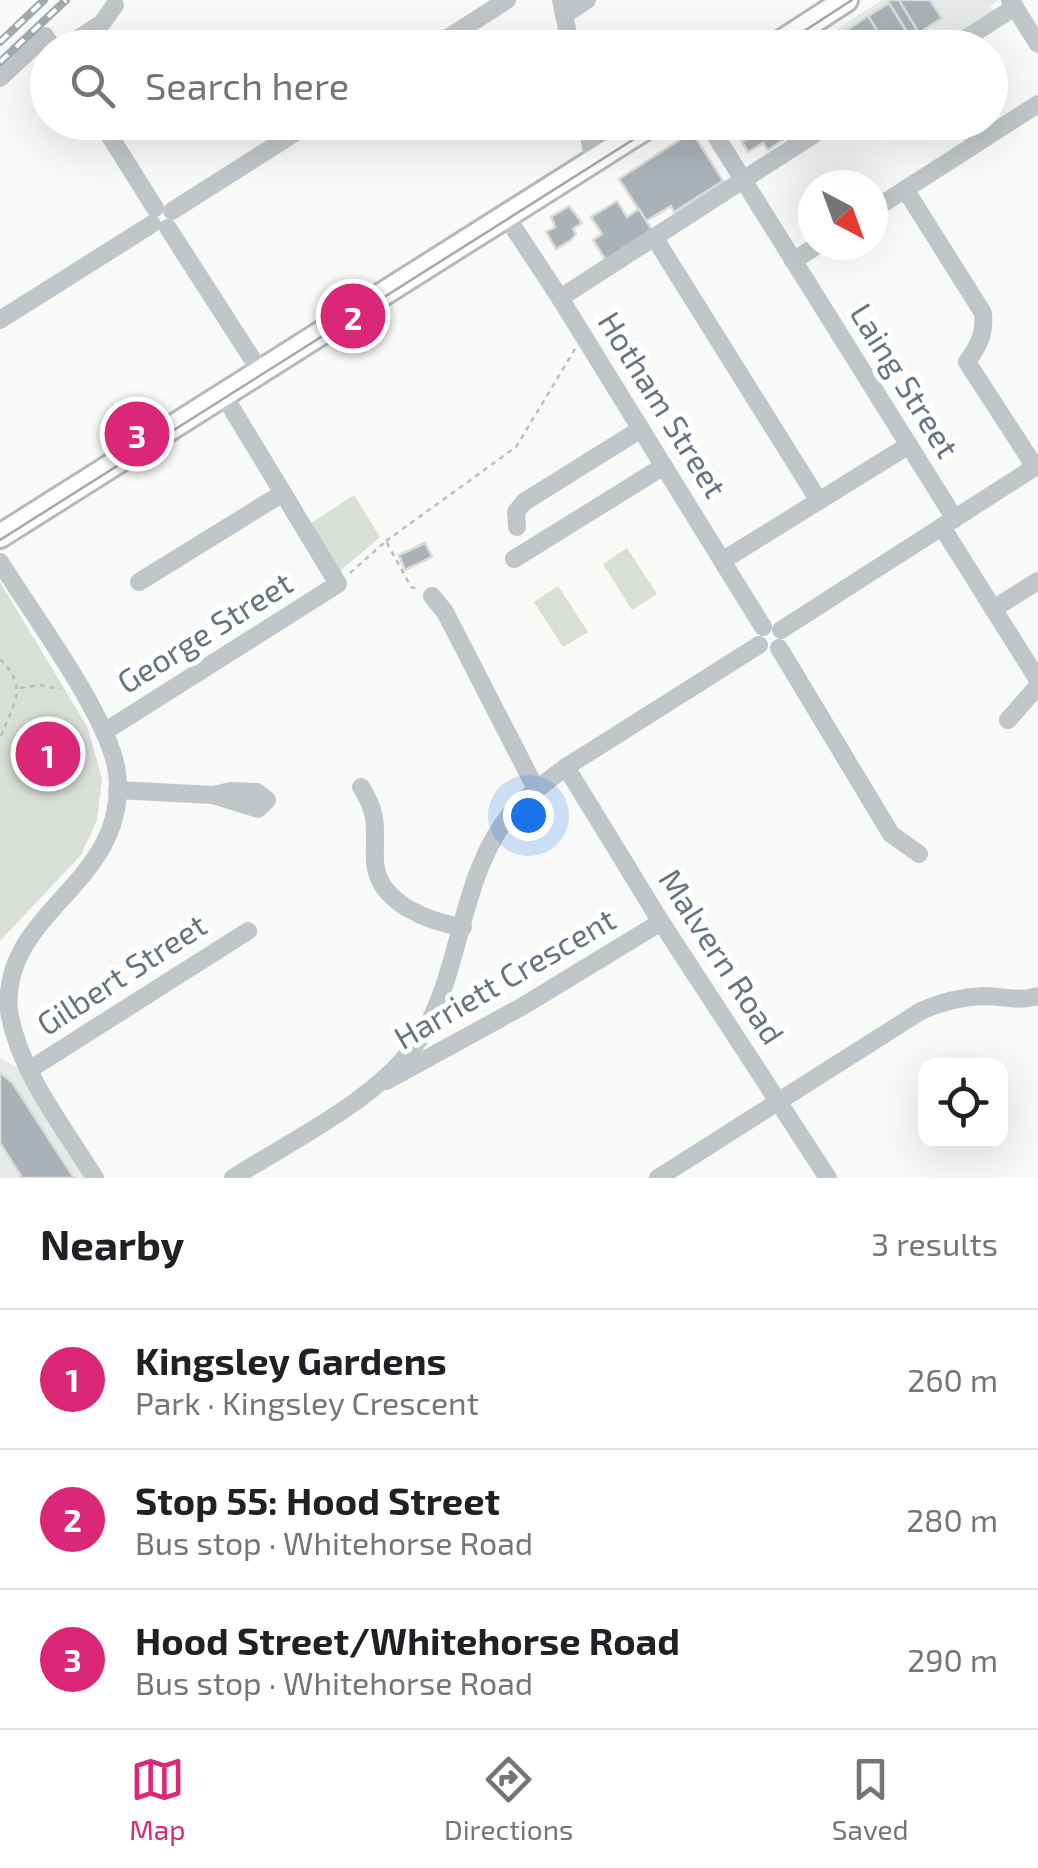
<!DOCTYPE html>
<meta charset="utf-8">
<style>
:root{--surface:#fff;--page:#f6f6f6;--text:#202124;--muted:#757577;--line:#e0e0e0;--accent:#db2777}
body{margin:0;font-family:"Exo 2",sans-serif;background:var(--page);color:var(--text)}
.controls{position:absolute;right:30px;bottom:30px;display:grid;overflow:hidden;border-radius:20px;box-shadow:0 10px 40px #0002}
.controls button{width:90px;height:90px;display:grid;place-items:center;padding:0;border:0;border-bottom:2px solid var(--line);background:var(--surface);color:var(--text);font:50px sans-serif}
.compass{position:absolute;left:798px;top:170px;width:90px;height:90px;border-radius:50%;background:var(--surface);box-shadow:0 10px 40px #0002;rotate:139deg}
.you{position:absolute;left:528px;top:815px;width:35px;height:35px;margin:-25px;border:8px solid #fff;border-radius:50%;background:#1a73e8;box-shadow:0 0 0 15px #1a73e833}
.badge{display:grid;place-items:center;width:65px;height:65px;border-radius:50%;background:var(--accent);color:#fff;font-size:32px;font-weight:700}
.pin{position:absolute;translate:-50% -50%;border:5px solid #fff;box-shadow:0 2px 10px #0006}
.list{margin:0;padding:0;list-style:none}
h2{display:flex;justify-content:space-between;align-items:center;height:130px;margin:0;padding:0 40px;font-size:42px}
h2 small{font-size:32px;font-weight:400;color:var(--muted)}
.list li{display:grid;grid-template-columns:65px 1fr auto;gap:30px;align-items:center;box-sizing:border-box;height:140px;padding:0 40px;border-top:2px solid var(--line)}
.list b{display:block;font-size:38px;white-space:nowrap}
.list p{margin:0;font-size:32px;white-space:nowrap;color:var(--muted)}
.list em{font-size:32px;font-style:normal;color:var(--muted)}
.icon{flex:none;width:55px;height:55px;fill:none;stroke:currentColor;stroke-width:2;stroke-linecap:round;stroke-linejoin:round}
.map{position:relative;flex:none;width:1038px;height:1178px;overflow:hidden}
.search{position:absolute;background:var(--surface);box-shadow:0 10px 40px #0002;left:30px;right:30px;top:30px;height:110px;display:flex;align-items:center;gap:25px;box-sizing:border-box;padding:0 35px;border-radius:55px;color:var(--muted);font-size:38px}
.sheet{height:550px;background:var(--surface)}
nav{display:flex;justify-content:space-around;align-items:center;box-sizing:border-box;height:140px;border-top:2px solid var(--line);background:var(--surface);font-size:28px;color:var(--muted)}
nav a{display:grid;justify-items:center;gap:5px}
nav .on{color:var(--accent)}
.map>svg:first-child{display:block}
</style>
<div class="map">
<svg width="1038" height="1178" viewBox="0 0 1038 1178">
<rect width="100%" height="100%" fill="#f9f9f7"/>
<g fill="#e7e8e8">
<polygon points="882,0 999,0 990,6 1001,22 961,47 808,48"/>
<polygon points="0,1058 18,1068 88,1178 0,1178"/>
</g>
<g fill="#d9ded6">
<polygon points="354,495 380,537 340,571 310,524"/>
<polygon points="627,548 657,594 632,610 603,564"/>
<polygon points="0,582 88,728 102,779 97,820 81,855 0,941"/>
<polygon points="558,586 588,632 563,647 534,602"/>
</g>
<g fill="#aab2b7" stroke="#dbdbd9" stroke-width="2.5">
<polygon points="887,0 899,0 919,33 911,38"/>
<polygon points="899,0 930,0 942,18 919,33"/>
<polygon points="889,3 915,45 911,48 888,48 868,16"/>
<polygon points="868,16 888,48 858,48 847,30"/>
<polygon points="847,30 858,48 829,48 826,43"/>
<polygon points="729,122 771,122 742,142"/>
<polygon points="771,122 810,122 768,150 763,143 748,152 742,142"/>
<polygon points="692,132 723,181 674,212 671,206 646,221 619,179"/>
<polygon points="617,201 627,217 639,209 655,235 609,265 593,240 602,234 591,217"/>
<polygon points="569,206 582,223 573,229 576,234 571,240 556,249 546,232 555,227 551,217"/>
<polygon points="425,543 432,557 405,570 399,555"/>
<polygon points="0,1073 12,1082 74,1178 22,1178 0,1143"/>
</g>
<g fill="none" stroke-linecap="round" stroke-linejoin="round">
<g stroke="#b4b9bd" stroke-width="28">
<g id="major">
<polyline points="772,48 846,0"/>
<polyline points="0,536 655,122"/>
</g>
</g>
<g stroke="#bbbec0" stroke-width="2.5" stroke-dasharray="5 5" stroke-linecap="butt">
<polyline points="386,541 516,447 575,349"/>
<polyline points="350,573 386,541 411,587 417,589"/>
<path d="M0,659C30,690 13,702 0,739"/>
<polyline points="20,688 39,685 61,689"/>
</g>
<g stroke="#c0c5c8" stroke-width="18">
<polyline points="561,0 571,48"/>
<polyline points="1010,0 1038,44"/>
<polyline points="564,15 587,0"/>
<polyline points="64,48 102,23 115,5"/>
<polyline points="432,48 507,0"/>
<polyline points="951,48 1015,7"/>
<polyline points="0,78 45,36 53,48"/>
<polyline points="101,122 155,208"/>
<polyline points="586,122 594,161"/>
<polyline points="707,122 955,519"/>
<path d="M905,189L983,313C985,334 979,345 967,362L1035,467"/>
<polyline points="873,210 1038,104"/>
<polyline points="172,211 312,122"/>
<polyline points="506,216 560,298 763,627"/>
<polyline points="168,228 260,371"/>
<polyline points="654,237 819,501"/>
<polyline points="793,261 818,245"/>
<polyline points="560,298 833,122"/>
<polyline points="0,320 152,224"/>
<polyline points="517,527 516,512 524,502 641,429"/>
<polyline points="942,527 1038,680"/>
<polyline points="514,559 664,466"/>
<polyline points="722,561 909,445"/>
<path d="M0,562C31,612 111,719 117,773C130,884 0,910 9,1011C19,1072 63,1126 95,1178"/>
<polyline points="139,582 283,493"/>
<polyline points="432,596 445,612 536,789"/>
<polyline points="993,609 1038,581"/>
<polyline points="781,630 1038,465"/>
<polyline points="779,648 891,834 919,854"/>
<polyline points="1008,720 1038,686"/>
<polyline points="104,732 338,584 223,394"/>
<polyline points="566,767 661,922 828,1178"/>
<path d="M361,787C380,817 374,829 375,861C377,903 429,922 463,927"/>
<polyline points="117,790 213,795 231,791 257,792 267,800 258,809 213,795"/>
<polyline points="29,1070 248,931"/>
<polyline points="386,1081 523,1006 661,922"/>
<path d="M233,1178C295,1138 387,1096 425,1030C463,962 461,871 513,811C529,794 547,781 566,767L759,645"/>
<path d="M658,1178L921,1011C941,1002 960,997 983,996C1002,996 1019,1002 1038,996"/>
</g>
<use href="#major" stroke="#fff" stroke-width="22"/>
<g stroke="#a2a9ae" stroke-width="2.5">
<polyline points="778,48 852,0"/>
<polyline points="0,540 661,122"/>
</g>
<g stroke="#a2a9ae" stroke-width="8">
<g id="rail">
<polyline points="0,42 44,0"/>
<polyline points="0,62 66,0"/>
</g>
</g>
<use href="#rail" stroke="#fff" stroke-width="4" stroke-dasharray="11" stroke-linecap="butt"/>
</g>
<g text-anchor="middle" stroke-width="10" stroke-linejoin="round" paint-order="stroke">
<g font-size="32" fill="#667480" stroke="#fff">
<text transform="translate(904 381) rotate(58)" y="11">Laing Street</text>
<text transform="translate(662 405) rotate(58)" y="11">Hotham Street</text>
<text transform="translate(205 633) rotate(-32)" y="11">George Street</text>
<text transform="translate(721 957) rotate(57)" y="11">Malvern Road</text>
<text transform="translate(122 975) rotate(-33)" y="11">Gilbert Street</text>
<text transform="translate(505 979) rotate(-30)" y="11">Harriett Crescent</text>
</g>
</g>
</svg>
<div class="controls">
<button><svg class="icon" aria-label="locate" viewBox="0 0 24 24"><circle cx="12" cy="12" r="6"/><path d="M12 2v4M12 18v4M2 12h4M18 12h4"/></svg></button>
</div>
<svg class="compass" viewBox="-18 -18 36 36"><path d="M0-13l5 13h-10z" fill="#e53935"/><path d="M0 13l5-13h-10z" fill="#757577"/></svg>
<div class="you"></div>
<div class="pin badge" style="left:48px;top:754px">1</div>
<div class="pin badge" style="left:353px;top:316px">2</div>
<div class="pin badge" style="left:137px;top:434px">3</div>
<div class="search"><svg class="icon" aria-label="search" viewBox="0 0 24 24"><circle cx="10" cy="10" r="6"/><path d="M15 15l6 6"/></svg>Search here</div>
</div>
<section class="sheet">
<h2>Nearby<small>3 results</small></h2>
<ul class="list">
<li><span class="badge">1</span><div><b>Kingsley Gardens</b><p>Park · Kingsley Crescent</p></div><em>260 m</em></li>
<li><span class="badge">2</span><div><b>Stop 55: Hood Street</b><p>Bus stop · Whitehorse Road</p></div><em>280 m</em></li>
<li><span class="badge">3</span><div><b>Hood Street/Whitehorse Road</b><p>Bus stop · Whitehorse Road</p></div><em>290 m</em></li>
</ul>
</section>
<nav>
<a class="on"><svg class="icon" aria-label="map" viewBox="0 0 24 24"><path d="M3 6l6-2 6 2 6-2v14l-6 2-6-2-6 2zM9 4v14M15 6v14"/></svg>Map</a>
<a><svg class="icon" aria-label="directions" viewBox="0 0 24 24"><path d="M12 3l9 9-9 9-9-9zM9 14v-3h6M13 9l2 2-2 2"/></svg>Directions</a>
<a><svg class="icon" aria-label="saved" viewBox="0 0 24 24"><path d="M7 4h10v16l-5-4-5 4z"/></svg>Saved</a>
</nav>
